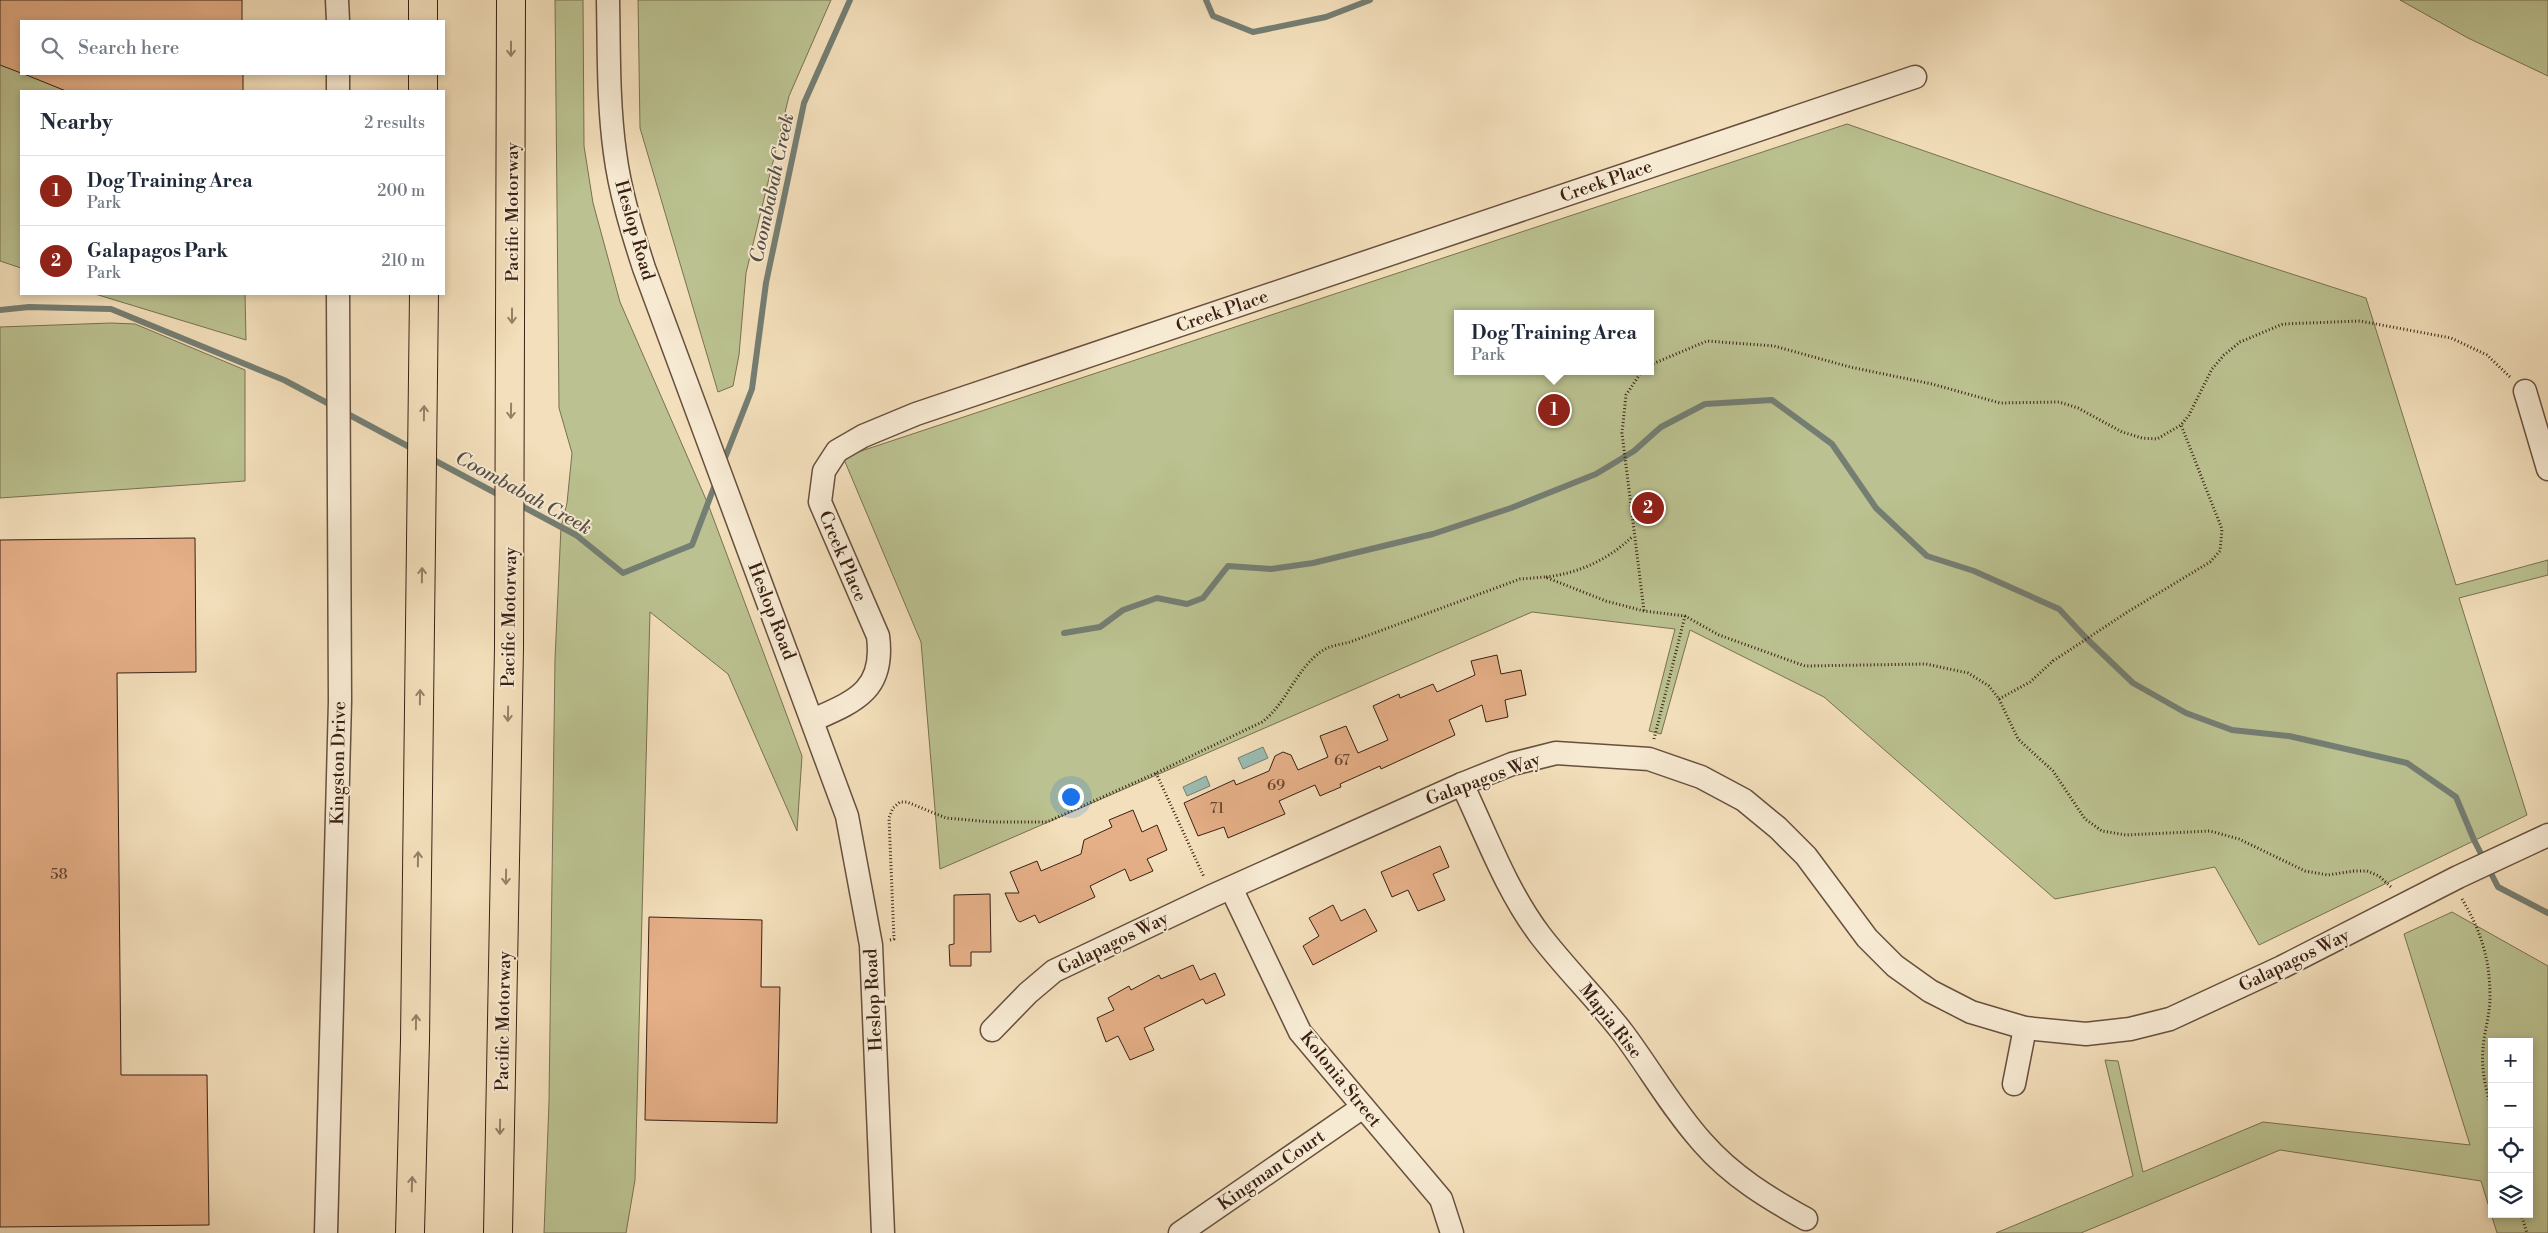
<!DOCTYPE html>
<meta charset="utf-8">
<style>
:root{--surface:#fff;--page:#f2f2f3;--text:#1f2937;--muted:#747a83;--line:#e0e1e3;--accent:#8f2418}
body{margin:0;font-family:"Libre Bodoni",serif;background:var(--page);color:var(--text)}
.controls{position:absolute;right:15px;bottom:15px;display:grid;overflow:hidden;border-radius:0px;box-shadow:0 2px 8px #0003}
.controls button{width:45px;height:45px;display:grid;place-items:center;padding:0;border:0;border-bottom:1px solid var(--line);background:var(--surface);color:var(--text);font:25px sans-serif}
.you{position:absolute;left:1070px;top:796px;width:18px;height:18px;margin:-12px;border:4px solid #fff;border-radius:50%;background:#1a73e8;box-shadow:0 0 0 8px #1a73e833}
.badge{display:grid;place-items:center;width:32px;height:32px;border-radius:50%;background:var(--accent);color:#fff;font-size:16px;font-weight:700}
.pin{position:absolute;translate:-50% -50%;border:2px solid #fff;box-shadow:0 1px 5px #0006}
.popup{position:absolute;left:1454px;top:310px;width:200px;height:65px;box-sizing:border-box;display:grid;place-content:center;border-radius:0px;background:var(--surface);filter:drop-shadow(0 1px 4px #0005);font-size:16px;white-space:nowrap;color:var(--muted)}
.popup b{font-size:19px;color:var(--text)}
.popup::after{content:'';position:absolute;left:50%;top:100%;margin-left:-10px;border:10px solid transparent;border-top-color:var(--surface)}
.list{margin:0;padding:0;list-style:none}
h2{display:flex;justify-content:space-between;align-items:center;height:65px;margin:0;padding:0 20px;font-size:21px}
h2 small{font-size:16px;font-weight:400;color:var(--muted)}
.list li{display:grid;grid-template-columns:32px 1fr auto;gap:15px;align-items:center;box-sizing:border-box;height:70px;padding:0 20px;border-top:1px solid var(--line)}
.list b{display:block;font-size:19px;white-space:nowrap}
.list p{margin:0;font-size:16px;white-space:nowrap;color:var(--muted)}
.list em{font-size:16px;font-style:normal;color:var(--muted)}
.icon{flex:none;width:28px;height:28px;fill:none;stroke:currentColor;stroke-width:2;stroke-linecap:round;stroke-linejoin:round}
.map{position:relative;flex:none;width:2548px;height:1233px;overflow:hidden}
.search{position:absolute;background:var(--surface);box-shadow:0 2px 8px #0003;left:20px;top:20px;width:425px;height:55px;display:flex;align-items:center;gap:12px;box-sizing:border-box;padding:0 18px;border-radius:0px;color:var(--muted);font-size:19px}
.panel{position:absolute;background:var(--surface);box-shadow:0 2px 8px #0003;left:20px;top:90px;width:425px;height:205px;border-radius:0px}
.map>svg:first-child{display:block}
</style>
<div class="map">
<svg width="2548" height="1233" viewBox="0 0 2548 1233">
<rect width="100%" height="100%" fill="#f3dfbb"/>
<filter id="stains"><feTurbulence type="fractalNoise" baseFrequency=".004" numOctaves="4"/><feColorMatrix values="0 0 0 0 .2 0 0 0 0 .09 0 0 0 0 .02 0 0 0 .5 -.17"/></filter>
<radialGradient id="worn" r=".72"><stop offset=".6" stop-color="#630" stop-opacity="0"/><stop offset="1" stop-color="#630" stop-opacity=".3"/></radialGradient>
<g fill="#bbc190" stroke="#7a7052" fill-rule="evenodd">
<polygon points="555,0 583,0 584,146 593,203 620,302 708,504 802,756 797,831 728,674 650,612 635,1180 626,1233 544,1233 549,1102 555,659 561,527 567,503 572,453 559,408"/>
<polygon points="638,0 831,0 789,96 746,273 739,355 733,386 718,392 640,128"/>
<polygon points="2400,0 2548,0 2548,76 2468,38"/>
<polygon points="0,24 21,45 21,74 57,74 87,91 21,91 21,268 0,261"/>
<path d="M1847,124L2100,212L2366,298L2456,585L2548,560V575L2459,598L2527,815L2259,945L2215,867L2055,899L1824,697L1690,630L1661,734L1649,731L1675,629L1532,612L940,869L921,642L843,457ZM1458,314H1650V371H1458Z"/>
<polygon points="95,294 245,294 246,340"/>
<polygon points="111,323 135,324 245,370 245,481 0,498 0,327"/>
<path d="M2452,912L2548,966V1233H2497L2481,1181L2280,1150L2081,1233H1996L2133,1176L2105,1060L2118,1061L2143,1172L2263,1122L2470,1145L2404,934ZM2492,1042H2529V1214H2492Z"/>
</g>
<g fill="#9bbcb2" stroke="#747e73">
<polygon points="1263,747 1268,758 1243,769 1238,758"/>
<polygon points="1206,776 1210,786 1187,796 1183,787"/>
</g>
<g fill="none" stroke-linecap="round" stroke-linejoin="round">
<g stroke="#747e73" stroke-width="6">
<polyline points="1206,0 1213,16 1253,32 1326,17 1370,0"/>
<polyline points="0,310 29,307 111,309 284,380 333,406"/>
<polyline points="344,412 415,450"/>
<polyline points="430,458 503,497"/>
<polyline points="723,463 752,389 766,283 804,103 850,0"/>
<polyline points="516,503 576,535 623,573 692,545 716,482"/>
<polyline points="1064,633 1100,627 1123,610 1157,598 1187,604 1203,598 1228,566 1271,569 1313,563 1433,534 1511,508 1596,474 1634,451 1661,427 1705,404 1772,400 1832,444 1876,508 1927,556 1974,571 2059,609 2087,639 2133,683 2186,713 2232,730 2289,736 2407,763 2456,797 2474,840 2498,887 2548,913"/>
</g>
</g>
<g fill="#e5af87" stroke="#3a2015">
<polygon points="0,0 242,0 242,21 21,21 21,73 0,65"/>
<polygon points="24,74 243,74 243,91 66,91"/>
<polygon points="195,538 196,672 117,673 121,1075 207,1075 209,1225 0,1227 0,540"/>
<polygon points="1497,655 1501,674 1521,670 1526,695 1505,700 1508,717 1486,722 1482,705 1449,720 1455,735 1381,769 1380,766 1340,784 1341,787 1320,796 1315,785 1279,801 1285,814 1228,838 1224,827 1198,836 1184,803 1234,780 1236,785 1269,771 1275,756 1283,752 1291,755 1298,770 1328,757 1320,736 1346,726 1358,753 1388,740 1373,706 1399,694 1400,698 1433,684 1437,692 1475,675 1471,661"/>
<polygon points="1133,810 1142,832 1157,825 1167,850 1147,859 1153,871 1130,881 1125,869 1090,886 1095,897 1039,923 1035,915 1020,922 1017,920 1005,893 1019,893 1010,872 1037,861 1041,871 1081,854 1084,840 1112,827 1109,820"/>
<polygon points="1440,846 1449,867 1433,874 1445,900 1418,911 1408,890 1392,897 1381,872"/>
<polygon points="990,894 991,952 971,952 971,966 950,966 949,945 954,944 954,895"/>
<polygon points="1333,905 1341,921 1365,909 1377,931 1313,965 1303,946 1319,936 1309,918"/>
<polygon points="649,917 762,920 761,987 780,987 777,1123 645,1120"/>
<polygon points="1193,965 1200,980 1215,973 1225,995 1206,1004 1203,999 1144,1028 1154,1050 1130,1060 1118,1036 1106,1042 1097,1018 1114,1010 1108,998 1129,986 1131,990 1159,975 1161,979"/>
</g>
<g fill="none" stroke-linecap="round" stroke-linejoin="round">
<g stroke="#68503e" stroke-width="25">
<g id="minor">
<polyline points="337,0 338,21"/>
<path d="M608,0C609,51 608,103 615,153C620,192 632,231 644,268L847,816L871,945L883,1233"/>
<polyline points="338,74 338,91"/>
<polyline points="2525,391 2548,469"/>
<path d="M813,720C856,701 885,690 878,636L820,502L824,471L837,451L863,436L916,414L1915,77"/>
<path d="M1462,784C1486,834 1506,890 1540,935C1566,969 1597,999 1623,1033C1650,1069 1673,1110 1703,1143C1732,1176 1768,1198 1806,1219"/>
<polyline points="1231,888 1300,1032 1441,1199 1452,1233"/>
<polyline points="992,1030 1028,993 1054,971 1212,896 1462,784 1512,764 1556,753 1649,759 1701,777 1744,800 1778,828 1806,856 1867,938 1895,966 1930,991 1971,1012 2025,1028 2086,1034 2130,1029 2170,1019 2282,967 2458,877 2548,835"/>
<polyline points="2014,1084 2025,1028"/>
<polyline points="326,1233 340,701 338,294"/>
<polyline points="1180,1233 1363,1107"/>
</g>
</g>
<g stroke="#3a2015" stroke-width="30">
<g id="highway">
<polyline points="423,0 423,21"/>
<polyline points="423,74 423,91"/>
<polyline points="410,1233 415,1040 424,294"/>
<polyline points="498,1233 509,648 511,0"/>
</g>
</g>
<g stroke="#3a2015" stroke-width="3" stroke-dasharray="1 2.5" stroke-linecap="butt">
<polyline points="1650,365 1707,341 1774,346 1850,367 1932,384 2000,403 2059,402 2078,408 2122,432 2142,438 2157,439 2181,425 2189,415 2212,369 2224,355 2240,342 2283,324 2360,321 2451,338 2487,355 2510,377"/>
<polyline points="1642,371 1626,395 1622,433 1644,611"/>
<path d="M1546,577C1580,573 1609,559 1633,536"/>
<polyline points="1999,699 2030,682 2053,661 2129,611 2210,562 2220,551 2222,529 2181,425"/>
<polyline points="1654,739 1685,616"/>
<polyline points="1156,773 1204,877"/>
<path d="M2462,899C2481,931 2490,959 2490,997C2490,1015 2484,1032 2483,1049C2481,1070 2486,1090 2492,1110"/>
<path d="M890,940L894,939L889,818L893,808L900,802H907L946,818L992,822H1047L1156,773L1262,722C1288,703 1297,664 1327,648C1334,645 1343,644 1350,642L1520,579L1545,577L1606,601L1644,611L1685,616L1719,635L1805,666L1926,664L1968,673L1989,686L1999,699L2018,739L2053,771L2085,819L2102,831L2126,835L2210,831L2239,839L2305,871L2328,875L2354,871H2367L2379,876L2391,887"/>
<polyline points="2521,1214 2527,1233"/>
</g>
<use href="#minor" stroke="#f7ead3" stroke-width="22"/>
<use href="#highway" stroke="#f3dfbb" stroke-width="28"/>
</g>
<defs><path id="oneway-shaft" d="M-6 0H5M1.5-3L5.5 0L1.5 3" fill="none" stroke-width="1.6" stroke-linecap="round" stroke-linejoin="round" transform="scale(1.25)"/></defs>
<g stroke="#968068">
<use href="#oneway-shaft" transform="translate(511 49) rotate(90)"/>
<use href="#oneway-shaft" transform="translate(512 316) rotate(90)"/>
<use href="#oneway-shaft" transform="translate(511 411) rotate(91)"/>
<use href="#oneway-shaft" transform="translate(424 413) rotate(-89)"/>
<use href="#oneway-shaft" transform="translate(422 575) rotate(-89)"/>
<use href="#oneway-shaft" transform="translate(420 697) rotate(-89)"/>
<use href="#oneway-shaft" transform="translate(508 714) rotate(91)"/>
<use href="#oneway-shaft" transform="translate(418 859) rotate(-89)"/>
<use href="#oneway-shaft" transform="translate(506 877) rotate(91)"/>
<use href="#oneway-shaft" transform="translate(416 1022) rotate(-89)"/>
<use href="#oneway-shaft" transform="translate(500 1127) rotate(91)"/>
<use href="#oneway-shaft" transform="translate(412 1184) rotate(-88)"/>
</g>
<g text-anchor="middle" stroke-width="4" stroke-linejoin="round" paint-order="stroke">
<g font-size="15" fill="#654432">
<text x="1342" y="765">67</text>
<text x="1276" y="790">69</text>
<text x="1217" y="813">71</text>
<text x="59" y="879">58</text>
</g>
<g font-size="18" fill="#3a2015" stroke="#f7ead3">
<text transform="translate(1606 181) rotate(-19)" y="6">Creek Place</text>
<text transform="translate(512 212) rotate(-90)" y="6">Pacific Motorway</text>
<text transform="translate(635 230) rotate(74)" y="6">Heslop Road</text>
<text transform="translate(1222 311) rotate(-19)" y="6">Creek Place</text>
<text transform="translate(843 556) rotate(67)" y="6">Creek Place</text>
<text transform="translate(772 611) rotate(69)" y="6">Heslop Road</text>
<text transform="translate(509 617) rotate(-89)" y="6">Pacific Motorway</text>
<text transform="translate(338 763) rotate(-89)" y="6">Kingston Drive</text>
<text transform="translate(1483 779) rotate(-20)" y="6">Galapagos Way</text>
<text transform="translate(1113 943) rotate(-26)" y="6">Galapagos Way</text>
<text transform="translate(2294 960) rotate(-26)" y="6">Galapagos Way</text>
<text transform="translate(873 1000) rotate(-93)" y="6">Heslop Road</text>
<text transform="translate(503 1021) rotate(-89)" y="6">Pacific Motorway</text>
<text transform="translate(1611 1021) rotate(52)" y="6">Mapia Rise</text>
<text transform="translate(1341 1079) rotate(51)" y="6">Kolonia Street</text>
<text transform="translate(1271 1170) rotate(-35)" y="6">Kingman Court</text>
</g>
<g font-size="19" font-style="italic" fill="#574f44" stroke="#f7ead3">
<text transform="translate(771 188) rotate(-78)" y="7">Coombabah Creek</text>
<text transform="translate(524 492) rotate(29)" y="7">Coombabah Creek</text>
</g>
</g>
<rect width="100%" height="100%" filter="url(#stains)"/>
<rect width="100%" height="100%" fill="url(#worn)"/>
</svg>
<div class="controls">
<button>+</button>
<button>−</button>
<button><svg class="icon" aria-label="locate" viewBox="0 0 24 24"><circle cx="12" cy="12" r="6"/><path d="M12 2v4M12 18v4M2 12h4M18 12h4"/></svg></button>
<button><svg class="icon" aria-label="layers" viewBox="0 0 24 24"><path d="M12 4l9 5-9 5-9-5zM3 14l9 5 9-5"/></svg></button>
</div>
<div class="you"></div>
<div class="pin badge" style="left:1554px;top:410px">1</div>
<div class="popup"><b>Dog Training Area</b>Park</div>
<div class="pin badge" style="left:1648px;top:508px">2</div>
<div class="search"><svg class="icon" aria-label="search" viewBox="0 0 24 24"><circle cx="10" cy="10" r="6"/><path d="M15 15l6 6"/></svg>Search here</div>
<section class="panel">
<h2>Nearby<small>2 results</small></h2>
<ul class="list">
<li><span class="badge">1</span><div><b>Dog Training Area</b><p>Park</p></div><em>200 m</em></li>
<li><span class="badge">2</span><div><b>Galapagos Park</b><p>Park</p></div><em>210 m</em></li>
</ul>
</section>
</div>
